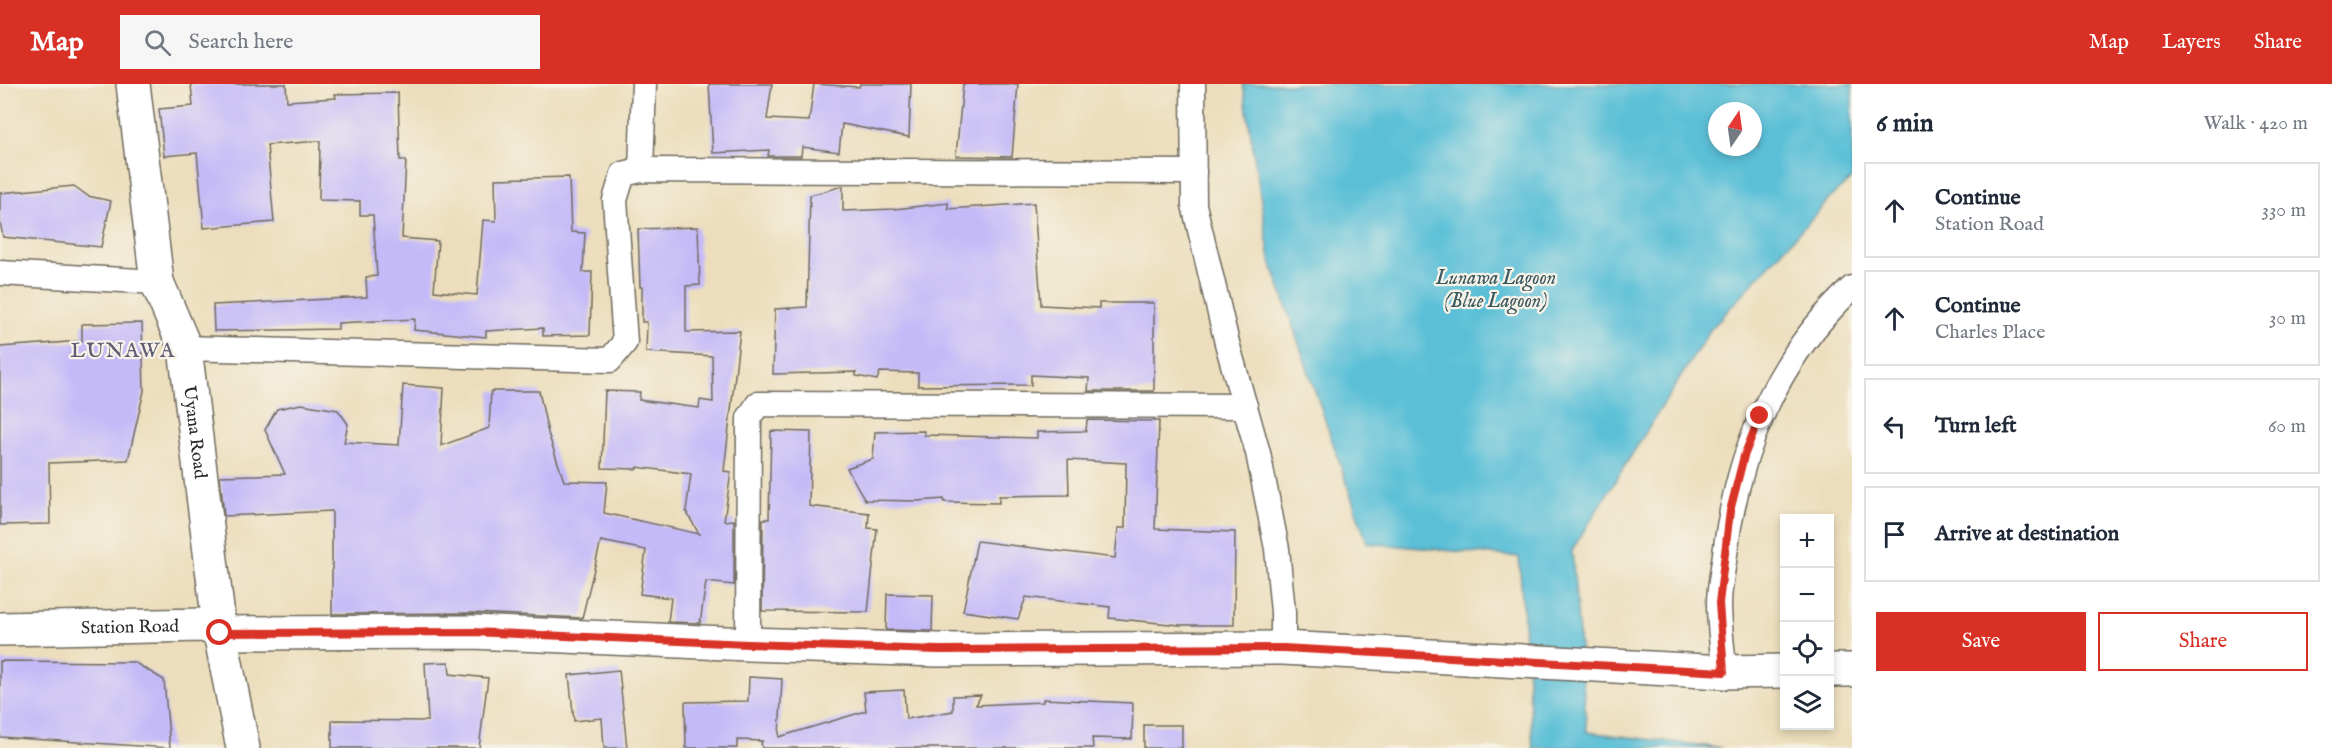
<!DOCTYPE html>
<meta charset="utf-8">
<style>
:root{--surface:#fff;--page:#f6f6f7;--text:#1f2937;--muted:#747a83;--line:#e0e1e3;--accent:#d93025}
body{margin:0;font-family:"IM FELL English",serif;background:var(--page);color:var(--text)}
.controls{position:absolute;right:18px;bottom:18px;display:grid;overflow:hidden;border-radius:0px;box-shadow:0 3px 9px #0003}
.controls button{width:54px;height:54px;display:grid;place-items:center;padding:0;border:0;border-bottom:2px solid var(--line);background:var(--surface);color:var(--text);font:30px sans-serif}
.compass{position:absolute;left:1708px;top:18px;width:54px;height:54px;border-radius:50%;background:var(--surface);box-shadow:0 3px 9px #0003;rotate:13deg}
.stop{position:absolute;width:18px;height:18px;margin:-14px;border:4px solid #d93025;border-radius:50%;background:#fff}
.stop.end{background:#d93025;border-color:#fff;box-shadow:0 2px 6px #0008}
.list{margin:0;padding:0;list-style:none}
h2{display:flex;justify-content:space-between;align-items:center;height:78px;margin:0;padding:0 24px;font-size:26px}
h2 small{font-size:20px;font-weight:400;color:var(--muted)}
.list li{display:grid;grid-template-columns:39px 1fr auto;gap:18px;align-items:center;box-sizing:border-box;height:96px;margin:0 12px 12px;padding:0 12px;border:2px solid var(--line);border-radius:0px}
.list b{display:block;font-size:22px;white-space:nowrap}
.list p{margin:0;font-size:20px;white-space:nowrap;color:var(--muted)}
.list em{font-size:20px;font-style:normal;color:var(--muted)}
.actions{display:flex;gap:12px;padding:18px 24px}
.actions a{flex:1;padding:14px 0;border:2px solid var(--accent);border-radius:0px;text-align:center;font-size:21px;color:var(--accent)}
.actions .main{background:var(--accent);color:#fff}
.icon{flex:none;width:33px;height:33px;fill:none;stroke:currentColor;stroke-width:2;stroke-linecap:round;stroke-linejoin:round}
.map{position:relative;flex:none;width:1852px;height:664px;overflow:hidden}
header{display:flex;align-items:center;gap:36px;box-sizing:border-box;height:84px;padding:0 30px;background:var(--accent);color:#fff}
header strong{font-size:28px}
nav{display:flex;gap:33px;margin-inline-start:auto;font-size:21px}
.search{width:420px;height:54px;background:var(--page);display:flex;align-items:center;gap:15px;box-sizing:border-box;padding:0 21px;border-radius:0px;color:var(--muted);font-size:22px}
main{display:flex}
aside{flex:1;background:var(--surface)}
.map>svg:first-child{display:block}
</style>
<header>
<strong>Map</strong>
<div class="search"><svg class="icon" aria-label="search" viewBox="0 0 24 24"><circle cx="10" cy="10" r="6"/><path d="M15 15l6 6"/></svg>Search here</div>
<nav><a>Map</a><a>Layers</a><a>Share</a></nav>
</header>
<main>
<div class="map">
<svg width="1852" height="664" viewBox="0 0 1852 664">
<rect width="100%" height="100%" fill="#f7f3e8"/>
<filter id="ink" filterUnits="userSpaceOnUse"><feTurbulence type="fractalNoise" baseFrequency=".0167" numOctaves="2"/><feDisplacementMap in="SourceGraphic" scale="12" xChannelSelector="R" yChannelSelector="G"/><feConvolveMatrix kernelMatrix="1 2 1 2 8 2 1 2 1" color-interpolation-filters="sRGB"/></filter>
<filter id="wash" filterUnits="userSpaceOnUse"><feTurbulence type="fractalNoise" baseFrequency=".008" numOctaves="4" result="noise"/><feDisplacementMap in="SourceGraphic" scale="24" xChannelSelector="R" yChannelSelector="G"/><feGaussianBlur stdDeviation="1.35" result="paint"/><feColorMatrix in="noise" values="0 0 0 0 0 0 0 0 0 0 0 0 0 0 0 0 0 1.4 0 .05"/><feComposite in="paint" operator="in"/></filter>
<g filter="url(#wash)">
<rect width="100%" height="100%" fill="#ecdebc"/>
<path fill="#5abfd7" stroke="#427581" stroke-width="1.5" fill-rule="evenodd" d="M1243,0H1852V95L1835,109L1710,246L1572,466L1587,648L1722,664H1533L1519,473L1367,459L1270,175ZM1717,27H1753V63H1717Z"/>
<g id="blocks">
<g fill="#c4baf8">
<polygon points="191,0 286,0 287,17 336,14 335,10 398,9 400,76 406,76 402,154 438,157 434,207 477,211 483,136 496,137 495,95 569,93 571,148 585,149 583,188 592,188 590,251 543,252 543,244 486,247 486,253 414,246 415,235 338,239 338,245 214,247 213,221 367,213 366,193 377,192 373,131 360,131 360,117 319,116 320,57 267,61 274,138 204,144 197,69 164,72 159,25 193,22"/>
<polygon points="709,0 772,0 767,35 809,37 814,0 859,3 860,0 911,0 909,53 842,40 839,68 802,63 801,72 768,72 769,66 713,69"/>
<polygon points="963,0 1018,0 1012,73 956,72"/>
<polygon points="74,102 88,112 111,117 101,163 3,153 0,138 0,109"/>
<polygon points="843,102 843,127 894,125 948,119 948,125 1034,119 1041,221 1099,224 1099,219 1154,219 1154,307 1088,307 1089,294 1031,291 1031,301 918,302 918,289 880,288 877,296 856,292 856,288 773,290 775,225 807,223 810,111"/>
<polygon points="698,143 700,201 686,202 686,248 740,247 724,387 731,388 724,437 734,436 734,501 706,498 700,539 668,538 671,514 640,510 646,466 601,457 582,534 472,529 332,530 332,427 224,432 220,392 285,390 265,346 277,325 301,320 338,326 348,340 344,358 399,361 403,301 444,304 441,362 489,344 491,307 539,307 548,349 564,397 607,398 604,429 699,450 686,427 691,390 637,383 637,385 602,384 605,307 640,308 639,316 699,324 700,316 713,318 712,272 646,268 647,238 642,238 642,203 640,203 638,145"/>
<polygon points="142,239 144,307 128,376 49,379 50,440 0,441 0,263 82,257 82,240"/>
<polygon points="1087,336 1159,337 1155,445 1235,448 1234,541 1180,541 1109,534 1110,523 1026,513 1018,535 963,527 977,457 1115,474 1118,444 1125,444 1126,379 1068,376 1069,411 999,412 999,419 944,418 944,415 917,417 865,416 847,384 873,375 875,348 924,347 924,351 1037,354 1037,348 1086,347"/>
<polygon points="771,347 811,348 809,422 869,429 868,444 877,445 868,528 762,527 763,435 769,435"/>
<polygon points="887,510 933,511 932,547 886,546"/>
<polygon points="0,577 134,578 164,596 170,664 0,653"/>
<polygon points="449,578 450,590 488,594 479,664 332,664 332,636 428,637 425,579"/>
<polygon points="619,586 627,664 604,664 602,634 574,637 569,591"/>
<polygon points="749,593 782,595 779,653 866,627 864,608 904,606 906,635 953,627 953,612 981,611 976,621 1043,618 1043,615 1133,619 1132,655 1092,654 1093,664 762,664 761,658 763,657 737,656 737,664 686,664 685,618 748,617"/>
<rect x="1144" y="641" width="38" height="23"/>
</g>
</g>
</g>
<g filter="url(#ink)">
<use href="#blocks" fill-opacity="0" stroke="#6f6a5e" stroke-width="1.5"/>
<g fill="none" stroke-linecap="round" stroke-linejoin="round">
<g stroke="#6f6a5e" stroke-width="27">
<g id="street">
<polyline points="1193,0 1194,121 1227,259 1258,369 1277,465 1283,528 1283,564"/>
<polyline points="641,86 644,0"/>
<polyline points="0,189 157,198"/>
<polyline points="185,264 610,276 625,258 615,116 623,90 641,86 1194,88"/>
<polyline points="748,560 749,334 758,320 1245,322"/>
<path d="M1724,588C1723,566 1719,542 1719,520C1719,503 1723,486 1725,470C1737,369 1776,274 1852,204"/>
</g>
</g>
<g stroke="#6f6a5e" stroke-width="36">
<g id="secondary">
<path id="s1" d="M133,0L157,198L185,264L220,549L243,664"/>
<path id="s2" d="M0,545L205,541L220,549L472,548L748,560L939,566L1283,564L1724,588L1784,587"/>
<polyline points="1830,586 1852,586"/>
</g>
</g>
<use href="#street" stroke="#fff" stroke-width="24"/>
<use href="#secondary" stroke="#fff" stroke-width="33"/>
</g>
</g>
<g fill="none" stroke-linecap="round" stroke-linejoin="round" filter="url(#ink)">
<polyline stroke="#d93025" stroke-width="8" points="220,549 472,548 748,560 939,566 1283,564 1724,588 1719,519 1730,427 1744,372 1760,332"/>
</g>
<g text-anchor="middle" stroke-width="4.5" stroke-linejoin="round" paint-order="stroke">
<g font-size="18" fill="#2b2b2b" stroke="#f7f3e8">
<text dy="6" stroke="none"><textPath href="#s1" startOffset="356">Uyana Road</textPath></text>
<text dy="6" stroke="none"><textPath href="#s2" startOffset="130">Station Road</textPath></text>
</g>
<g font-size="20" font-style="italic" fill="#39575f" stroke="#f7f3e8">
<text x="1496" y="200">Lunawa Lagoon<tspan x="1496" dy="23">(Blue Lagoon)</tspan></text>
</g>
<g font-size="21" letter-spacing="1.5" fill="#615d73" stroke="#f7f3e8">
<text x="123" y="273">LUNAWA</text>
</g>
</g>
</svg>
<div class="controls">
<button>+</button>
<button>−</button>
<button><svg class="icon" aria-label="locate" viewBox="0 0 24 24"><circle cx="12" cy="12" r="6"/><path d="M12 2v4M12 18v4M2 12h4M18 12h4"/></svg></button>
<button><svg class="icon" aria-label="layers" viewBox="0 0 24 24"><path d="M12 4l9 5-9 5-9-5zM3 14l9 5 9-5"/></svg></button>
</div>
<svg class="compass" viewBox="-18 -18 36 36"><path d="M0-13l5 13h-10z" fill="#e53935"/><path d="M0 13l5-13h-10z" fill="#747a83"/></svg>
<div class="stop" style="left:220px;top:549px"></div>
<div class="stop end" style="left:1760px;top:332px"></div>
</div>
<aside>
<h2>6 min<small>Walk · 420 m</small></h2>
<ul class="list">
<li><svg class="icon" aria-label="ahead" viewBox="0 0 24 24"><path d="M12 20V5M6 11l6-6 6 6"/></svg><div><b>Continue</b><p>Station Road</p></div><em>330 m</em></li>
<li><svg class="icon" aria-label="ahead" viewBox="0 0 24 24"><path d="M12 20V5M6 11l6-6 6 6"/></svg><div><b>Continue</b><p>Charles Place</p></div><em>30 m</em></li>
<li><svg class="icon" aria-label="left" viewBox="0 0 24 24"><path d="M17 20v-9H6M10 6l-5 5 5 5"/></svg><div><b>Turn left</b></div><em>60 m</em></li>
<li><svg class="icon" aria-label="arrive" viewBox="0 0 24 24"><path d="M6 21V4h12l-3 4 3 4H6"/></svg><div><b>Arrive at destination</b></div></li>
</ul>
<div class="actions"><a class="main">Save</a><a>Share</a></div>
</aside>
</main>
